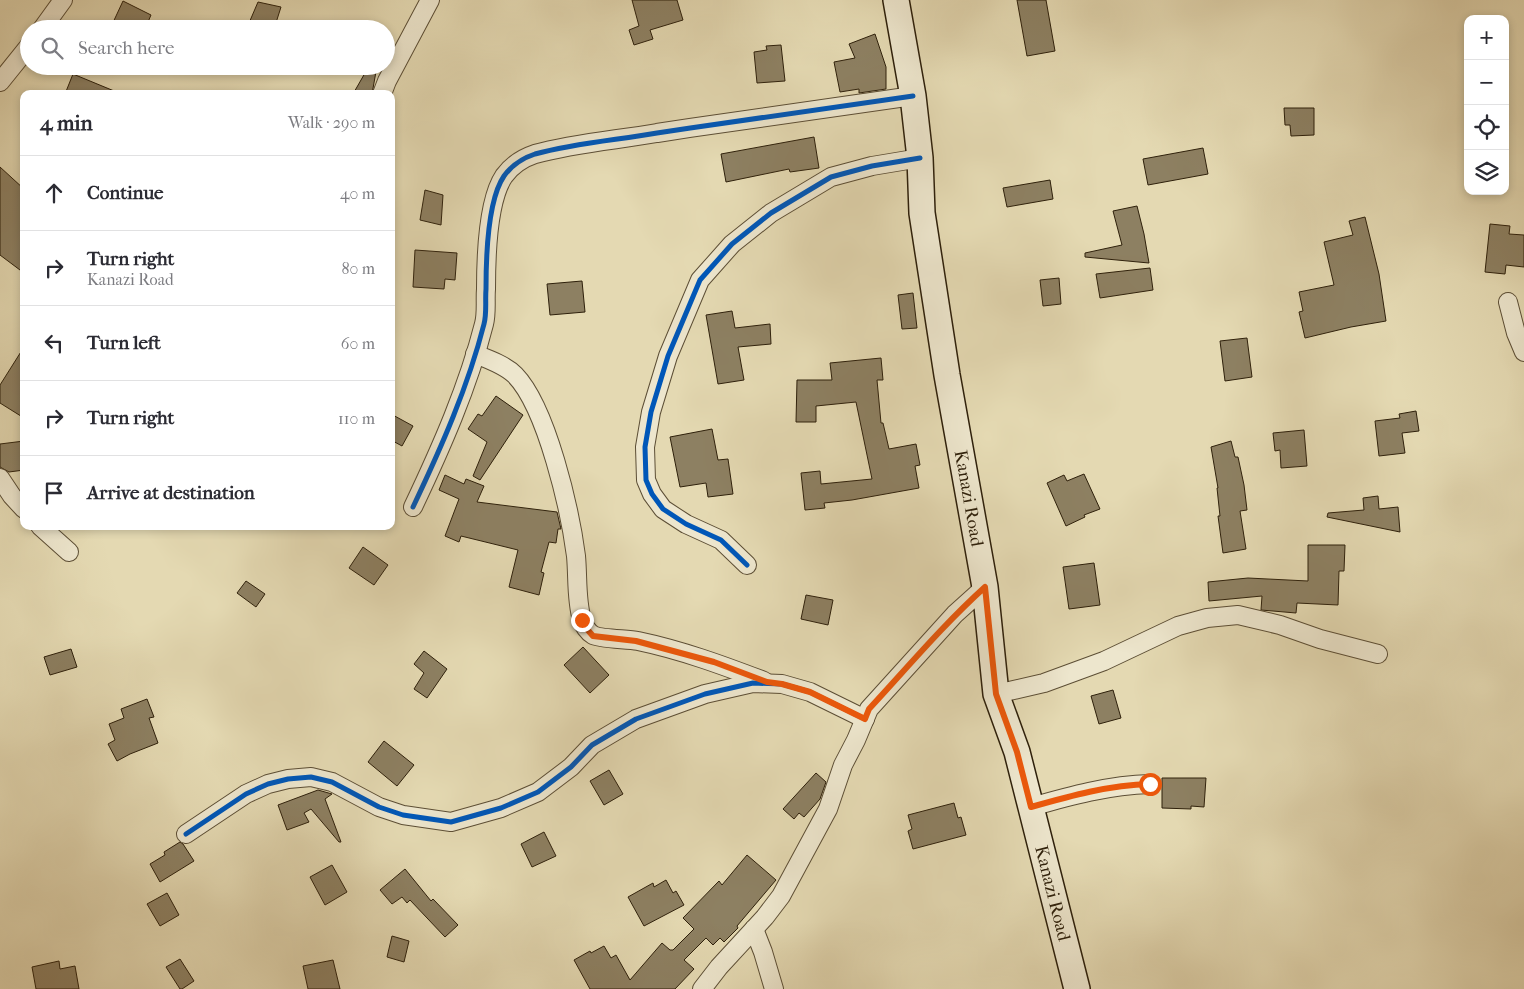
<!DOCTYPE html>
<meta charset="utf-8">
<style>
:root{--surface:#fff;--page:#f7f7f7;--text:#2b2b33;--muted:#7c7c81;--line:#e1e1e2}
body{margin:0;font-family:"IM FELL French Canon",serif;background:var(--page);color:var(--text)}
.controls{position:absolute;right:15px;top:15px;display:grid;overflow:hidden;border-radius:10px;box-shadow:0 2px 8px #0003}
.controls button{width:45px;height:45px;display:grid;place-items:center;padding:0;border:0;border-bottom:1px solid var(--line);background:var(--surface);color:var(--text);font:25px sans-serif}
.stop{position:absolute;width:15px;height:15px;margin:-11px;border:4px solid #ea580c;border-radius:50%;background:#fff}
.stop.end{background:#ea580c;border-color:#fff;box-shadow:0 1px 5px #0008}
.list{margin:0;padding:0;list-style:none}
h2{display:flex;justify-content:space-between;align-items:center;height:65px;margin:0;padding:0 20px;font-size:21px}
h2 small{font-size:16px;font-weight:400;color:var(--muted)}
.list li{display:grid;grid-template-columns:32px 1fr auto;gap:15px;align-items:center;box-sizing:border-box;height:75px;padding:0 20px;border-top:1px solid var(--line)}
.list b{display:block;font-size:19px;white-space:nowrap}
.list p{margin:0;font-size:16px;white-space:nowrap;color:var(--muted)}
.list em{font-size:16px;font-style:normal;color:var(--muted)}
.icon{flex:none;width:28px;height:28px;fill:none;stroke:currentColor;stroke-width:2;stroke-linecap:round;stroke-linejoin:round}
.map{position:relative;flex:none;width:1524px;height:989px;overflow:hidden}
.search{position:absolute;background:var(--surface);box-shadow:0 2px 8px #0003;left:20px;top:20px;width:375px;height:55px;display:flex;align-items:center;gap:12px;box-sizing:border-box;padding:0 18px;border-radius:28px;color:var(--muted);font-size:19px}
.panel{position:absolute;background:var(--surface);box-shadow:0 2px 8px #0003;left:20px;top:90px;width:375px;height:440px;border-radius:10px}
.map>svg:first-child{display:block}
</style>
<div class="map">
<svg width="1524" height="989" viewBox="0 0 1524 989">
<rect width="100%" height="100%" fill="#e4d9b2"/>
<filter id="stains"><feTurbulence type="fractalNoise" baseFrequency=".004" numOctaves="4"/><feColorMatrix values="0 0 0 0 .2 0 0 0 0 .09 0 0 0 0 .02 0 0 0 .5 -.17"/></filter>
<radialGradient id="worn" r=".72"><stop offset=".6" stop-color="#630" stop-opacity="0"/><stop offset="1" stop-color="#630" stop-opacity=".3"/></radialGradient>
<g fill="#8d8062" stroke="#2e200b">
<polygon points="632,0 677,0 683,20 650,30 653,39 634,45 629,30 639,26"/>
<polygon points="1017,0 1046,0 1055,51 1027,56"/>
<polygon points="123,1 151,15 145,29 110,29"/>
<polygon points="258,2 281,7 274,29 265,29 249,23"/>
<polygon points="875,34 886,67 886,89 859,93 859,89 840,92 834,62 855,58 849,44"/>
<polygon points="781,45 785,81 757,83 754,52 767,50 766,46"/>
<polygon points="369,66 377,66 372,94 353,94"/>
<polygon points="73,74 119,93 119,94 65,94"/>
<polygon points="1284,108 1314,108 1314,135 1291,136 1290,125 1285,125"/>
<polygon points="814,137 819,168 790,172 789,169 726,182 721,154"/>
<polygon points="1203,148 1208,174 1148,185 1143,159"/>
<polygon points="0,167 24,189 24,273 0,255"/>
<polygon points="1050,180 1053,199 1007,207 1003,188"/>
<polygon points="425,190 443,195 441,225 420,220"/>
<polygon points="1137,206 1144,234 1149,263 1085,257 1085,253 1122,245 1113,211"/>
<polygon points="1365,217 1379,274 1386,321 1351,327 1305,338 1299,312 1303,311 1299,292 1334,285 1324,242 1353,235 1349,221"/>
<polygon points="1490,224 1510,226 1509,234 1524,235 1524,267 1506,265 1505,274 1485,272"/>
<polygon points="415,250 457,253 455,280 445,279 444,289 413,287"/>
<polygon points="1150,268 1153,290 1100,298 1096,274"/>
<polygon points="1059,278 1061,304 1043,306 1040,280"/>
<polygon points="582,281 585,312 550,315 547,284"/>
<polygon points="913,293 917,328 902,329 898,295"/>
<polygon points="732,311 735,328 770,324 771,344 738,347 744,380 718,384 706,315"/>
<polygon points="1247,338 1252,377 1225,381 1220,341"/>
<polygon points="24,347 24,418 0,403 0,385"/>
<polygon points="881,358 883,380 877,380 881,423 883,423 889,449 916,444 920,465 915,466 919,488 852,500 824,503 825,508 805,510 801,473 820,471 821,484 872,479 856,402 816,406 816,422 796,422 797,380 832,380 830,363"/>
<polygon points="496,396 523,415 480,480 473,476 487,442 468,429 478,414 482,416"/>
<polygon points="1416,411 1419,431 1402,433 1405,453 1379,456 1375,421 1400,418 1399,414"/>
<polygon points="391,414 413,426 402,446 391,440"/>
<polygon points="712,429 718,460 728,459 733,494 708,497 706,483 680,487 670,437"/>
<polygon points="1304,430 1307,466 1281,468 1280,450 1275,451 1273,433"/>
<polygon points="24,441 24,470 9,472 0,467 0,444"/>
<polygon points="1231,441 1235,457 1238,457 1244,485 1247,510 1240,511 1246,549 1223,553 1218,516 1220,516 1217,488 1218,488 1211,447"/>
<polygon points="1084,474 1100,509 1084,515 1085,517 1066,526 1047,483 1064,475 1067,481"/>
<polygon points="445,475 464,484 466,479 484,486 477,502 557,512 561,529 558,529 556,543 549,542 541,572 544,573 539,595 509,587 518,550 461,536 459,542 445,536 459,499 439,490"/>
<polygon points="1378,496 1379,509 1398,507 1400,532 1327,517 1328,513 1364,510 1363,498"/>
<polygon points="1308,545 1345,545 1344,571 1339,571 1338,605 1297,603 1296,613 1261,610 1262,596 1209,601 1208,582 1248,578 1308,581"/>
<polygon points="363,547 388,565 374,585 349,568"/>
<polygon points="1094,563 1100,605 1069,609 1063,567"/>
<polygon points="246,581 265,594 256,607 237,593"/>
<polygon points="806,595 833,600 828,625 801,619"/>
<polygon points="583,647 609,675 590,693 564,665"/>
<polygon points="71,649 77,667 50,675 44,657"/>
<polygon points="424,651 447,669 427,698 414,689 424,673 414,664"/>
<polygon points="1113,690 1121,718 1099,724 1091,696"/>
<polygon points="147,699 154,717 149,718 158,743 130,754 117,761 108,744 115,740 109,724 124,718 121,709"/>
<polygon points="384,741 414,765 397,786 368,762"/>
<polygon points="609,770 623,794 604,805 590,781"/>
<polygon points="816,773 826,782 820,799 804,817 799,813 794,819 783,809"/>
<polygon points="1162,778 1206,778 1204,807 1191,806 1191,809 1162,808"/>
<polygon points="318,790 332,794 325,799 341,842 339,842 311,809 304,813 309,822 287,830 278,805"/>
<polygon points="954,803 958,818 961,817 966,835 913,849 908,831 912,829 908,815"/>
<polygon points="544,832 556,856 532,867 521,844"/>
<polygon points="180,842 183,844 194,861 160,882 150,864 165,855 164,852"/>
<polygon points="747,855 776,880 737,926 738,928 724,942 720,938 713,945 706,938 684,960 694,969 675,989 590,989 574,960 590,951 591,953 604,946 611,958 616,955 630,980 662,943 670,950 673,950 694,929 683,918 719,881 722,885"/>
<polygon points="332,865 347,892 325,905 310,877"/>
<polygon points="405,869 431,901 433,899 458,925 445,937 410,900 407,903 402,897 392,904 380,890"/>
<polygon points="666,880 673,893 676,891 684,905 644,926 628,897 653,883 654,887"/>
<polygon points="167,893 179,915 160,926 147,904"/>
<polygon points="392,936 409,941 404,962 387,957"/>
<polygon points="180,959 194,981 182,989 180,989 166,967"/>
<polygon points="333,960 340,989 308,989 303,966"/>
<polygon points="59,961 60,969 75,966 79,989 36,989 32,967"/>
</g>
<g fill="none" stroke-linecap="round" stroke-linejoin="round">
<g stroke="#5c4e35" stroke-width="20">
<g id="street">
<polyline points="42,29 63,0"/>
<polyline points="0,82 29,46"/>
<polyline points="382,94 387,81 430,0"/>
<polyline points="1508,302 1516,333 1524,352"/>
<path d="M475,354C488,359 505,365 515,375C547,408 570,510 576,556C578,577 576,600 582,620C583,625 588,632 593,635C600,639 627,639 638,641C681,650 722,665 764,681"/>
<polyline points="0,478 12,496 24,509"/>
<path d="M413,507C441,448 468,387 484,324C487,313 485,300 486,289C486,259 487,201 504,176C512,165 523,158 535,154C575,143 617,140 657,133C742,120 827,108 913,96"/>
<polyline points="40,526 69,552"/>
<polyline points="747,565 721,540 686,524 663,509 652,494 646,480 645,447 651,412 668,356 700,280 732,244 771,213 831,177 872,166 920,158"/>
<polyline points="996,694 1044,683 1104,661 1178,626 1207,618 1238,615 1280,625 1320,639 1378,654"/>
<path d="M1031,807C1070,796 1109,785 1150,784"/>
<polyline points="186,834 246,794 268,784 288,779 311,777 332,782 379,807 403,815 451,822 501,808 538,792 571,767 592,745 636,719 705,694 753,683 782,684 810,692 865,719"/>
<polyline points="754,929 763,952 774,989"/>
<polyline points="702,989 719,967 765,917 781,896 828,809 843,765 856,740 869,709 955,614 985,587"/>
</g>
</g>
<g stroke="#2e200b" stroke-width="28">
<g id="secondary">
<path id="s1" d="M896,0L913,96L920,158L922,213L947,375L985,587L996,694L1017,752L1077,989"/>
</g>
</g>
<use href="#street" stroke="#ede6cd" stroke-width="18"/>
<use href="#secondary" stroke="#ede6cd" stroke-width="25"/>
<g stroke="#ede6cd" stroke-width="8">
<g id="cycleway">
<path d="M413,507C441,448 468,387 484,324C487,313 485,300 486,289C486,259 487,201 504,176C512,165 523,158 535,154C575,143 617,140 657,133C742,120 827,108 913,96"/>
<polyline points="747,565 721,540 686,524 663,509 652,494 646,480 645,447 651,412 668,356 700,280 732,244 771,213 831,177 872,166 920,158"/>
<polyline points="186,834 246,794 268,784 288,779 311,777 332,782 379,807 403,815 451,822 501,808 538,792 571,767 592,745 636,719 705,694 753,683 782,684 810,692 865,719"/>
</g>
</g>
<use href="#cycleway" stroke="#0057b8" stroke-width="5"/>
</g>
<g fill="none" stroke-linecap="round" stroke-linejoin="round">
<path stroke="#ea580c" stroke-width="6" d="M582,620L586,628L593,636L636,641L714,662L767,682L782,684L810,692L865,719L869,709C907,668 943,625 985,587L996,694L1017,752L1031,807C1070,796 1109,785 1150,784"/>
</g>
<g text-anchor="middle" stroke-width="4" stroke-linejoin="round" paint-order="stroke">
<g font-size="18" fill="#2e200b" stroke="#ede6cd">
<text dy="6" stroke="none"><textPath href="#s1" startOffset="504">Kanazi Road</textPath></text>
<text dy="6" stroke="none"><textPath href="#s1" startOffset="909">Kanazi Road</textPath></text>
</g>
</g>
<rect width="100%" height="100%" filter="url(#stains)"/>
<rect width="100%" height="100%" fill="url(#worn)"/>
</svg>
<div class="controls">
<button>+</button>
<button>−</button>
<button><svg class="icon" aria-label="locate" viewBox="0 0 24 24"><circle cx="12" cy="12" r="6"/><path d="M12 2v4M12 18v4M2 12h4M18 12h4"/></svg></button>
<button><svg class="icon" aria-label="layers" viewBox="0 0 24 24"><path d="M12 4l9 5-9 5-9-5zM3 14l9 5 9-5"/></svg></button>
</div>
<div class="stop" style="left:1150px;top:784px"></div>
<div class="stop end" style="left:582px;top:620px"></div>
<div class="search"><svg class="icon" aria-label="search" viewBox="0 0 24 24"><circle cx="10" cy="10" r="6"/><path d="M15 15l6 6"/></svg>Search here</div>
<section class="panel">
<h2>4 min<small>Walk · 290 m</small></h2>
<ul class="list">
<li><svg class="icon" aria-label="ahead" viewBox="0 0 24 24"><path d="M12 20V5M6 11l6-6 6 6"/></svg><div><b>Continue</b></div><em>40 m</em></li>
<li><svg class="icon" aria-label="right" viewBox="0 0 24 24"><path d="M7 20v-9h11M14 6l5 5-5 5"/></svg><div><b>Turn right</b><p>Kanazi Road</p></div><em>80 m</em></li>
<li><svg class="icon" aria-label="left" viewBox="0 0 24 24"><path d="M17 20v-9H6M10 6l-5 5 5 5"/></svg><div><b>Turn left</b></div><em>60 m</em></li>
<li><svg class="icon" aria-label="right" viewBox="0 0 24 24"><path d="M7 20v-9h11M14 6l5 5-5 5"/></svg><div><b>Turn right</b></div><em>110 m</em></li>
<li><svg class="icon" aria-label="arrive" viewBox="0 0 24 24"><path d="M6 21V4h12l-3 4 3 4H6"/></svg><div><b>Arrive at destination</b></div></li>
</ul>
</section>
</div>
